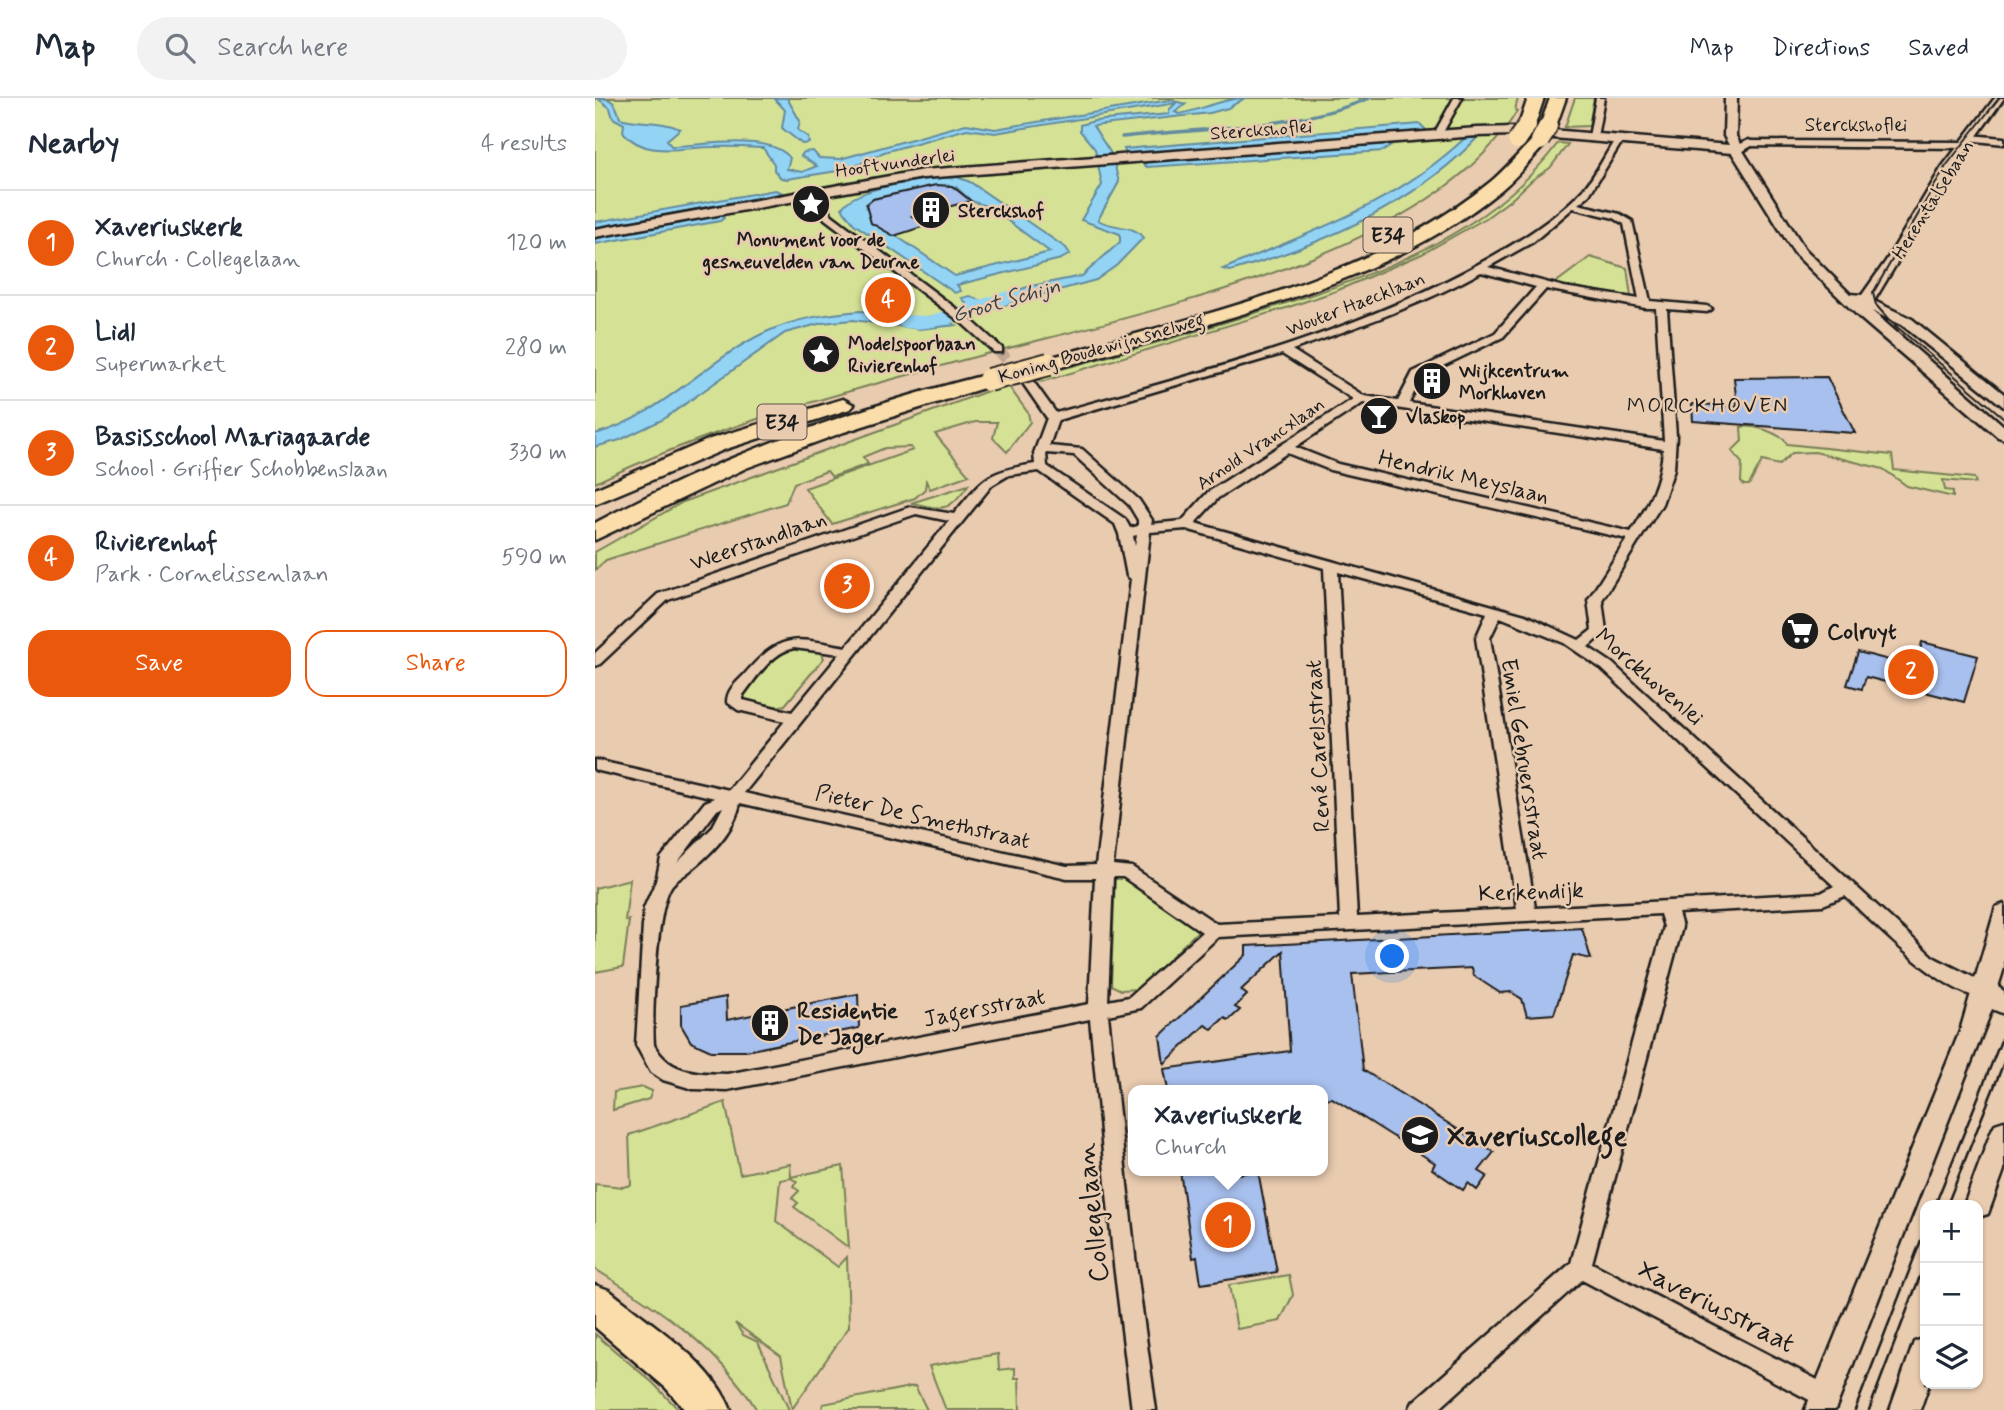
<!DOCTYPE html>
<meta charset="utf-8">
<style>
:root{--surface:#fff;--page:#f2f2f3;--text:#1f2937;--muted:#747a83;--line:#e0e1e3;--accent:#ea580c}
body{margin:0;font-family:Mynerve,sans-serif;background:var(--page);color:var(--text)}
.controls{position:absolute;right:21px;bottom:21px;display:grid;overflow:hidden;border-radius:14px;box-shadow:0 2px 5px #0004}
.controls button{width:63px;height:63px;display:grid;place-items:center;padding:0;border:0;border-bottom:2px solid var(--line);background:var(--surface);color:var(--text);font:35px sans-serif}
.you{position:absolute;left:798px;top:859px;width:24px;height:24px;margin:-18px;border:5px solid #fff;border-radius:50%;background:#1a73e8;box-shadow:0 0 0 10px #1a73e833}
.badge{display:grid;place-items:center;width:46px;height:46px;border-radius:50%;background:var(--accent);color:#fff;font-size:23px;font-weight:700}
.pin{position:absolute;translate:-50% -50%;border:4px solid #fff;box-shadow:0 2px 7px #0006}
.popup{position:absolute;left:533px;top:987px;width:200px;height:91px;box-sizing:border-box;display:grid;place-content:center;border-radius:14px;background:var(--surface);filter:drop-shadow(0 2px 5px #0005);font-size:23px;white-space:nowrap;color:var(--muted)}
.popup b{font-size:26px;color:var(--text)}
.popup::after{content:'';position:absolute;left:50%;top:100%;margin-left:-14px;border:14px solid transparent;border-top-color:var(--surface)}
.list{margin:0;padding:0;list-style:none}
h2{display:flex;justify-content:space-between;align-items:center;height:91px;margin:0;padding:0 28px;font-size:30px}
h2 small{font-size:23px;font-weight:400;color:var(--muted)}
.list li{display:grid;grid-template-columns:46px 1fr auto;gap:21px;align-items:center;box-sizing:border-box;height:105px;padding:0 28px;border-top:2px solid var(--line)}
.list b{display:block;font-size:26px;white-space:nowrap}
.list p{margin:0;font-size:23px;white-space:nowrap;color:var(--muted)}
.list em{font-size:23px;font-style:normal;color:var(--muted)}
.actions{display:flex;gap:14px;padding:21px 28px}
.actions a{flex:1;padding:16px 0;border:2px solid var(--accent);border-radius:21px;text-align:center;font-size:24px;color:var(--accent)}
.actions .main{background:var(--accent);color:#fff}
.icon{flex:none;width:38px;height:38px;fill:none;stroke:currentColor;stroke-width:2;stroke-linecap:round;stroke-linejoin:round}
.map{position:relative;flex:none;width:1409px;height:1312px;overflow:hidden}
header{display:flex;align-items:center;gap:42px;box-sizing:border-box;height:98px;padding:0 35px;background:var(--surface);border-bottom:2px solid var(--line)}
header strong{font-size:33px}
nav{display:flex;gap:38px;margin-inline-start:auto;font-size:24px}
.search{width:490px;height:63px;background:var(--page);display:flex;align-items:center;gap:18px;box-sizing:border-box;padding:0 24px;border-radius:38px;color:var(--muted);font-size:26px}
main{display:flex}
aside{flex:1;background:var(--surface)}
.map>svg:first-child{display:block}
</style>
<header>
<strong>Map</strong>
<div class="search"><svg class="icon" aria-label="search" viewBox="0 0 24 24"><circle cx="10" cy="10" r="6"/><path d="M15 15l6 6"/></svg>Search here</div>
<nav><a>Map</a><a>Directions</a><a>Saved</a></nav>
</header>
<main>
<aside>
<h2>Nearby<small>4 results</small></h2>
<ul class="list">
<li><span class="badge">1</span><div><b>Xaveriuskerk</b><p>Church · Collegelaan</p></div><em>120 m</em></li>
<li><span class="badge">2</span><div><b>Lidl</b><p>Supermarket</p></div><em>280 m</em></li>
<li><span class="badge">3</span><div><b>Basisschool Mariagaarde</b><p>School · Griffier Schobbenslaan</p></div><em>330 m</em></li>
<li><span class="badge">4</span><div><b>Rivierenhof</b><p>Park · Cornelissenlaan</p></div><em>590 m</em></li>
</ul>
<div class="actions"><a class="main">Save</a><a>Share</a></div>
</aside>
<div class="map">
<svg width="1409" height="1312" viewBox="0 0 1409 1312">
<rect width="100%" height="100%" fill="#e9cbaf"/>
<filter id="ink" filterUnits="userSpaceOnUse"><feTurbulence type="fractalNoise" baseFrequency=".0143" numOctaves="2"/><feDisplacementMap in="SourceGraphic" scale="14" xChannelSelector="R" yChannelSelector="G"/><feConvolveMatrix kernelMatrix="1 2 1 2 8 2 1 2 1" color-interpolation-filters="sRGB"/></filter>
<g filter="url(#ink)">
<g fill="#d5e295" stroke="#787f58" stroke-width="2">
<path d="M0,0H923L920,12L922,13C835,161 533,217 376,260C249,294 119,328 0,385Z"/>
<polygon points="980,0 999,0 994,28 970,29"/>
<path d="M963,45L973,46L955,70L937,82L918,100L891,120L827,156L741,193L691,210L446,284L437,279C508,260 578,241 647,219C760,184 890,144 963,45Z"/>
<polygon points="995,159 1032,170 1036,199 959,186"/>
<polygon points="412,286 433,315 435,324 412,354 398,340 402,324 380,324 340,336 374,377 335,391 331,383 330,391 320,400 237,426 210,390 318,352 316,349 290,350 268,359 273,366 237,379 232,373 199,385 191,405 11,462 0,472 0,454 88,404"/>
<path d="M1146,329C1160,327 1177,334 1189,341L1192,346L1297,357L1299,372L1379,380L1381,385L1348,382L1350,392L1358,393V399L1312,388L1288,371L1220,354L1197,355L1184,367L1167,363L1154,387H1149L1146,384L1147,365L1137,353L1147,343Z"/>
<path d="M373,387C352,416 349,411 316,405Z"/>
<polygon points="195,548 225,552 229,560 190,607 177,610 147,602 148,594 184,553"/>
<polygon points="530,777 606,830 543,891 526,892 516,887 520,778"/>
<polygon points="35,781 30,823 34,822 28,869 0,874 0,790"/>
<polygon points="48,989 57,993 54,1001 18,1012 19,994"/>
<path d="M130,1004L145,1076L195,1066L196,1079L248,1068L254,1150L199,1109L203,1105L197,1100L204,1093L198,1088L202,1084L196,1080L185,1082L181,1123L243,1169L252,1159L254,1229L197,1311L186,1258L140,1225L148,1237L163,1244L194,1312H162C122,1248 63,1210 0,1171V1086L28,1089L36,1087L34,1037Z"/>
<polygon points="694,1177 698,1197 685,1223 642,1231 634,1187"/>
<polygon points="0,1236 58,1285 84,1312 0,1312"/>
<polygon points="403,1256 404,1272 420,1270 420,1280 424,1280 425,1312 351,1312 334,1268"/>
<polygon points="320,1288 332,1312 227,1312 228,1306"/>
</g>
<g fill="#93d4f5" stroke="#638a9e" stroke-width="2" fill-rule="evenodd">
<path d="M2,0C19,0 21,6 25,20C45,26 67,22 85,31L72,42L76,48C106,48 175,34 195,60L192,71L207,74L222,68L206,58L209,54L218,53L224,60L245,61L371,26L400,31L575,2L591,6L580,14L584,16C607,12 628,0 650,0L633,10L615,15L498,28L517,57L524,84L503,122C517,131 540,126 548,140L522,167L501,182L379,215L367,200L375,198L387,203L436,188L487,178L525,144V136L486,122L507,87L500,51L485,33V27L499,23L574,16V12L581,5L400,35L372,31L289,54L255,71L192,81L186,80L179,72V66L168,50C151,49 135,48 118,49C88,49 50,61 28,34L29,26L18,20L15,10Z"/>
<polygon points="179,0 192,0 205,23 203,32 213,39 214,45 207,46 187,30 190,12"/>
<polygon points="825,26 832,33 531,56 529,51"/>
<path d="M870,40H882C817,108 724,148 635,173L628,171C718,133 797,108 870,40Z"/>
<polygon points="793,45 796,48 788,53 552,69 549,67 551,64"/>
<path d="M362,79L375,84L471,150L475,156L466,161L362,187L366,193L360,195L259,126L247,110C260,88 336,80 362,79ZM336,88L361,89L376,103L394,109L455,154L360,178L275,120L271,106L278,101Z"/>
<polygon points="180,92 188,95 0,130 0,124"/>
<polygon points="126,116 129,120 125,123 0,146 0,140"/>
<path d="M265,213L327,220L343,217L361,227L325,231L258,222L227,225L190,235L69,321L25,342L0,349V336C67,318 110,262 171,234C201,220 233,216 265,213Z"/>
</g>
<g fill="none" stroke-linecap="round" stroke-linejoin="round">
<path stroke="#638a9e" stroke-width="3.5" d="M527,39C607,30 701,31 775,0"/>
<path fill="#93d4f5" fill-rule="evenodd" d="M413,193L420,195L423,199L420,203C397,211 315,246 299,223L309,217L334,218Z"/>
</g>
<g fill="#a8c0ee" stroke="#1c1c1c" stroke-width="2">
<polygon points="341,87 357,88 376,103 317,118 333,127 299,138 276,125 271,107 278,101"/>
<polygon points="1232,279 1260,335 1098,323 1097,306 1142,308 1139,280"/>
<polygon points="1327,544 1383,558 1369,604 1271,579 1267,591 1252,587 1263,554 1321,569"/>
<polygon points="987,830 996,861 978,857 959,916 932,918 927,901 916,894 905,895 879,878 877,870 757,876 768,972 899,1054 884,1073 892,1078 882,1092 873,1085 868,1092 837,1071 840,1065 737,1000 727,1001 727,992 573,992 569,971 695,953 688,853 646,892 652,897 640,909 645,912 634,922 629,920 617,931 610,927 569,966 565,938 651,857 651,848"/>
<polygon points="263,896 264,930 151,953 116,953 96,944 86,927 86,907 131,899 132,922"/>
<polygon points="585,1073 622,1073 623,1079 663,1073 682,1174 606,1186 602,1159 598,1160"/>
</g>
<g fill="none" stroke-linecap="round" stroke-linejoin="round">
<polyline stroke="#c0a892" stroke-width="12" stroke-dasharray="12 6" stroke-linecap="butt" points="403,252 430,281"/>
<g stroke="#1c1c1c" stroke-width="5">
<g id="street">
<polygon points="859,0 867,0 846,38 840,38 839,36"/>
<polygon points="1001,0 1009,0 1002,39 998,42 994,39"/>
<polygon points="1375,37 1409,40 1409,46 1372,42 1372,38"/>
<path d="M1021,40L1028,42L994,97L983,106L1025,116L1037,123L1055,203L1112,208L1117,211L1112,214L1072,211L1081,338L1079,371L1067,406L1007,502L1011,533L993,549L1017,565L1338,859C1349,865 1395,886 1399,893L1396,898C1360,910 1276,822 1250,798L1228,807L1083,815L1087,829L997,1165L1238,1290L1241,1298L1238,1306L1230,1309L1222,1306L987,1182L843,1312H814L818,1304L976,1165L1069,829L1065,816L623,839L546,910L513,917L541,1167L561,1312H537L519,1167L495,921L132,992L98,991L68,982L56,974L41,947L49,810L61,783L66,760L110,704L120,700L0,672V662L134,692L190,623L143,612L132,604C132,592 141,585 149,577C186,534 198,539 251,549L354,423L321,416L73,502L5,566L0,568V555L63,496L315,409L359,416C388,380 392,373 440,366L439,355L452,320L425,281L427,279H435L461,315C607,274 758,237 891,162C925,143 959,122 986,94C1000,79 1010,57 1021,40ZM978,110L1019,120L1029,126L1044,201L969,189L893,169L938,144ZM886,174L941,189L900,235L818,274L803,303L769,298L697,252C761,229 827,207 886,174ZM951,191L1050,210H1061L1069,343L814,305L827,278L908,239ZM687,256L758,301L613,394L587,423L556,426L557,422L544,402L487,351L454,348L463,322ZM768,305L1068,351C1066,383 1054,407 1036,434L743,366L700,349ZM451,355L479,357L534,407L543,422V428L535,430L530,421L452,368ZM692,355L735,372L1032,441L993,502L997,532L984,542L930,517L600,425L623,400ZM444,373L520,426L524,436L532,478L536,481L501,767L472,768L149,695L397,387L414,377ZM591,431L729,470L745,820L622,826L537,769L518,767L555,434ZM542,437L540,448L538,438ZM743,474L892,515L881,540L922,811L762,819ZM905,519L969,545L1007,571L1239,788L1226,795L940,810L895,540ZM199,550L245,556L197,614L148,602V597C161,580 177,554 199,550ZM145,705L472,780H500L494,906L132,976C103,975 75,976 59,947C57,918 61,807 77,787C82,781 92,776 98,770C118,754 140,731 145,705ZM128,709L117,730L82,765L122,712ZM518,779H528L607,834L534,899L513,903Z"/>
<polygon points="1154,43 1368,44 1373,47 1368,50 1151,48 1151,44"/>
<polygon points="225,109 231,109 237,117 375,221 407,250 407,254 399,254 367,225 230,121 223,111"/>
</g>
</g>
<g stroke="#1c1c1c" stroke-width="5">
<g id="secondary">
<polygon points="1130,0 1142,0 1141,38 1145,46 1154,42 1160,46 1148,53 1210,151 1255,196 1267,197 1291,163 1347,69 1400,0 1409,0 1359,70 1279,203 1317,221 1409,296 1409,309 1307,227 1277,213 1409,328 1409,341 1403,339 1265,220 1200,156 1137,55 920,37 882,38 328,80 0,139 0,131 328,72 882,30 920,29 1134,47 1129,38"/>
<polygon points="1409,806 1409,870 1403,889 1409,893 1409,916 1397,911 1240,1312 1210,1312 1365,933 1401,809"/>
<polygon points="1409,1023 1409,1072 1393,1116 1383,1119 1383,1107 1369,1107 1396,1034 1400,1026"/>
<polygon points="1330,1240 1330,1286 1334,1286 1325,1312 1295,1312 1319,1244"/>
</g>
</g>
<g stroke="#1c1c1c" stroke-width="5">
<g id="highway">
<polygon points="933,0 949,0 940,27 932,32 924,27"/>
<polygon points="955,0 971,0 961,28 953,33 945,28"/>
<path d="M945,38L953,43L951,46C936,61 922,79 906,92C821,162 711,197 608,228C557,243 505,259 454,272L444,266L447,262C595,219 772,184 894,85C910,72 925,54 939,40Z"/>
<path d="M394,276L401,278L404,282L401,286L249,334L151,370L0,442V425C123,359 258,310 394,276Z"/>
<polygon points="248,301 259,307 255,311 131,351 0,406 0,391 115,341"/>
<path d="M0,1187L14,1192C55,1226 115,1261 136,1312H90L71,1290L0,1229Z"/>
</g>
</g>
<use href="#street" fill="#e9cbaf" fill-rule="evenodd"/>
<use href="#secondary" fill="#e9cbaf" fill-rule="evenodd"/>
<use href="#highway" fill="#faddab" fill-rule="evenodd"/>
<polyline stroke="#1c1c1c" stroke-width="2" points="1404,0 1351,68 1278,195 1281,207 1295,223 1409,320"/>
<g stroke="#1c1c1c" stroke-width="2.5">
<polyline points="1340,1107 1409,935"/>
<polyline points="1352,1107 1409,964"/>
<polyline points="1260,1312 1330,1132"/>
<polyline points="1274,1312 1330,1165"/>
</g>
<g stroke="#1c1c1c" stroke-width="21" stroke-linecap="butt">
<g id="highway-bridge-far1">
<polyline points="922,42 932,27"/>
<polyline points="945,43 953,28"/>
</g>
</g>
<g stroke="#1c1c1c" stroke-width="26" stroke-linecap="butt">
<polyline id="highway-bridge" points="394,282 454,266"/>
</g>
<use href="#highway-bridge-far1" stroke="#faddab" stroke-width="18"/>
<use href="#highway-bridge" stroke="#faddab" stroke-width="22"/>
</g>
</g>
<defs>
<g id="sight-disc" transform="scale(2.0125)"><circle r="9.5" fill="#1c1c1c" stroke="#e9cbaf"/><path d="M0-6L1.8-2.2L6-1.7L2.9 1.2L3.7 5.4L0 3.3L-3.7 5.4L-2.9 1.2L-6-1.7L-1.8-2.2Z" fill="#fff"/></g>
<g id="building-disc" transform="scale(2.0125)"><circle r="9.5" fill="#1c1c1c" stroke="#e9cbaf"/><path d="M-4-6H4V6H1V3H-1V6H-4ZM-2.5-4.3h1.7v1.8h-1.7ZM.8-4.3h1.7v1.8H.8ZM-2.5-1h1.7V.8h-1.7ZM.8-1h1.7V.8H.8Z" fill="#fff"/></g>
<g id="bar-disc" transform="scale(2.0125)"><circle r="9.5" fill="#1c1c1c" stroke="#e9cbaf"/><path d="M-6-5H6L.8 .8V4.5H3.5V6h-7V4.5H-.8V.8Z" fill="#fff"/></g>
<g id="supermarket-disc" transform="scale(2.0125)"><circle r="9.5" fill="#1c1c1c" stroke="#e9cbaf"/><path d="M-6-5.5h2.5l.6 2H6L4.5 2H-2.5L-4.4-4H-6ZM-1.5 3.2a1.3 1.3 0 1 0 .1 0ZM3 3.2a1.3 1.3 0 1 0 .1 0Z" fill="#fff"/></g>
<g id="school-disc" transform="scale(2.0125)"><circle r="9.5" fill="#1c1c1c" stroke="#e9cbaf"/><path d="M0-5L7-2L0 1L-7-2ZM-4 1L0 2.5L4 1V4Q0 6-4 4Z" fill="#fff"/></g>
</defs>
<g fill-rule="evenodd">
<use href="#sight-disc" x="216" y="106"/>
<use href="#building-disc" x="336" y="112"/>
<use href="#sight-disc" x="226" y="256"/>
<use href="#building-disc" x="837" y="283"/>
<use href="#bar-disc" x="784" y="318"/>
<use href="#supermarket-disc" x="1205" y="533"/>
<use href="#building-disc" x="175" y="925"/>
<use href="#school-disc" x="825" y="1037"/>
</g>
<g text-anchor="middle" stroke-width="5" stroke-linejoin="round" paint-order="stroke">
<g font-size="19" fill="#1c1c1c" stroke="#e9cbaf">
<text x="1261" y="33">Sterckshoflei</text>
<text transform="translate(666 31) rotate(-4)" y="7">Sterckshoflei</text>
<text transform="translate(300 64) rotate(-8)" y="7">Hooftvunderlei</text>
<text transform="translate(1337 101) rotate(-58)" y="7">Herentalsebaan</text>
<text transform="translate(760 205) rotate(-21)" y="7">Wouter Haecklaan</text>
<text transform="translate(506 249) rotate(-16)" y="7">Koning Boudewijnsnelweg</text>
<text transform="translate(665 345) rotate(-34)" y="7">Arnold Vrancxlaan</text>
</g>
<g font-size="19" font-weight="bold" fill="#1c1c1c" stroke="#e9cbaf" text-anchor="start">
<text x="363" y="119">Sterckshof</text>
<text x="216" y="148" text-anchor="middle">Monument voor de<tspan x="216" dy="22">gesneuvelden van Deurne</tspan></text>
<text x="253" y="252">Modelspoorbaan<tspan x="253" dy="22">Rivierenhof</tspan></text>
<text x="864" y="279">Wijkcentrum<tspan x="864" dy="22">Morkhoven</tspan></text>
<text x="811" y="325">Vlaskop</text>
</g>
<g fill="#e9cbaf" stroke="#5a5048" stroke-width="2">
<rect x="768.5" y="119.5" width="49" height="35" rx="5"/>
<rect x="162.5" y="306.5" width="49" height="35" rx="5"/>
</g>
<g font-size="21" font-weight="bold" fill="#1c1c1c">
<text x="793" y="144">E34</text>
<text x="187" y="331">E34</text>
</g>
<g font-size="21" font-style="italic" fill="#344147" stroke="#e9cbaf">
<text transform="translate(411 202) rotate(-16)" y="7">Groot Schijn</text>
</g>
<g font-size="21" letter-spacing="2" fill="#1c1c1c" stroke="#e9cbaf">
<text x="1113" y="314">MORCKHOVEN</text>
</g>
<g font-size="23" fill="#1c1c1c" stroke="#e9cbaf">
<text transform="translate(869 378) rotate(13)" y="8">Hendrik Meyslaan</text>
<text transform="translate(163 442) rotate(-19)" y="8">Weerstandlaan</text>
<text transform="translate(1055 578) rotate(41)" y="8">Morckhovenlei</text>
<text transform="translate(722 648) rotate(-93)" y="8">René Carelsstraat</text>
<text transform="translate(930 661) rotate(81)" y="8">Emiel Gebruersstraat</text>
<text transform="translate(328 718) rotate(13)" y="8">Pieter De Smethstraat</text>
<text transform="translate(936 793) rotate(-2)" y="8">Kerkendijk</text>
<text transform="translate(389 909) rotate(-11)" y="8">Jagersstraat</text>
</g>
<g font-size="23" font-weight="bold" fill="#1c1c1c" stroke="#e9cbaf" text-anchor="start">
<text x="1232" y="541">Colruyt</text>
<text x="202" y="920">Residentie<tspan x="202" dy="26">De Jager</tspan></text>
</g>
<g font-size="28" font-weight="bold" fill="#1c1c1c" stroke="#e9cbaf" text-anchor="start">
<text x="852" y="1047">Xaveriuscollege</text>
</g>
<g font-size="28" fill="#1c1c1c" stroke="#e9cbaf">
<text transform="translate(496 1115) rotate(-96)" y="10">Collegelaan</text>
<text transform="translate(1122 1207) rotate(27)" y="10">Xaveriusstraat</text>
</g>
</g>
</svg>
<div class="controls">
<button>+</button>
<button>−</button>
<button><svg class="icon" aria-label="layers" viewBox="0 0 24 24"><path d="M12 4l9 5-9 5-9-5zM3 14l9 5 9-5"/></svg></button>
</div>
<div class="you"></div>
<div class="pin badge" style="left:633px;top:1127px">1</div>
<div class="popup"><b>Xaveriuskerk</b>Church</div>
<div class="pin badge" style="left:1316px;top:574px">2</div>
<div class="pin badge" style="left:252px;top:488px">3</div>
<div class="pin badge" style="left:293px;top:202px">4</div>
</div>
</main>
